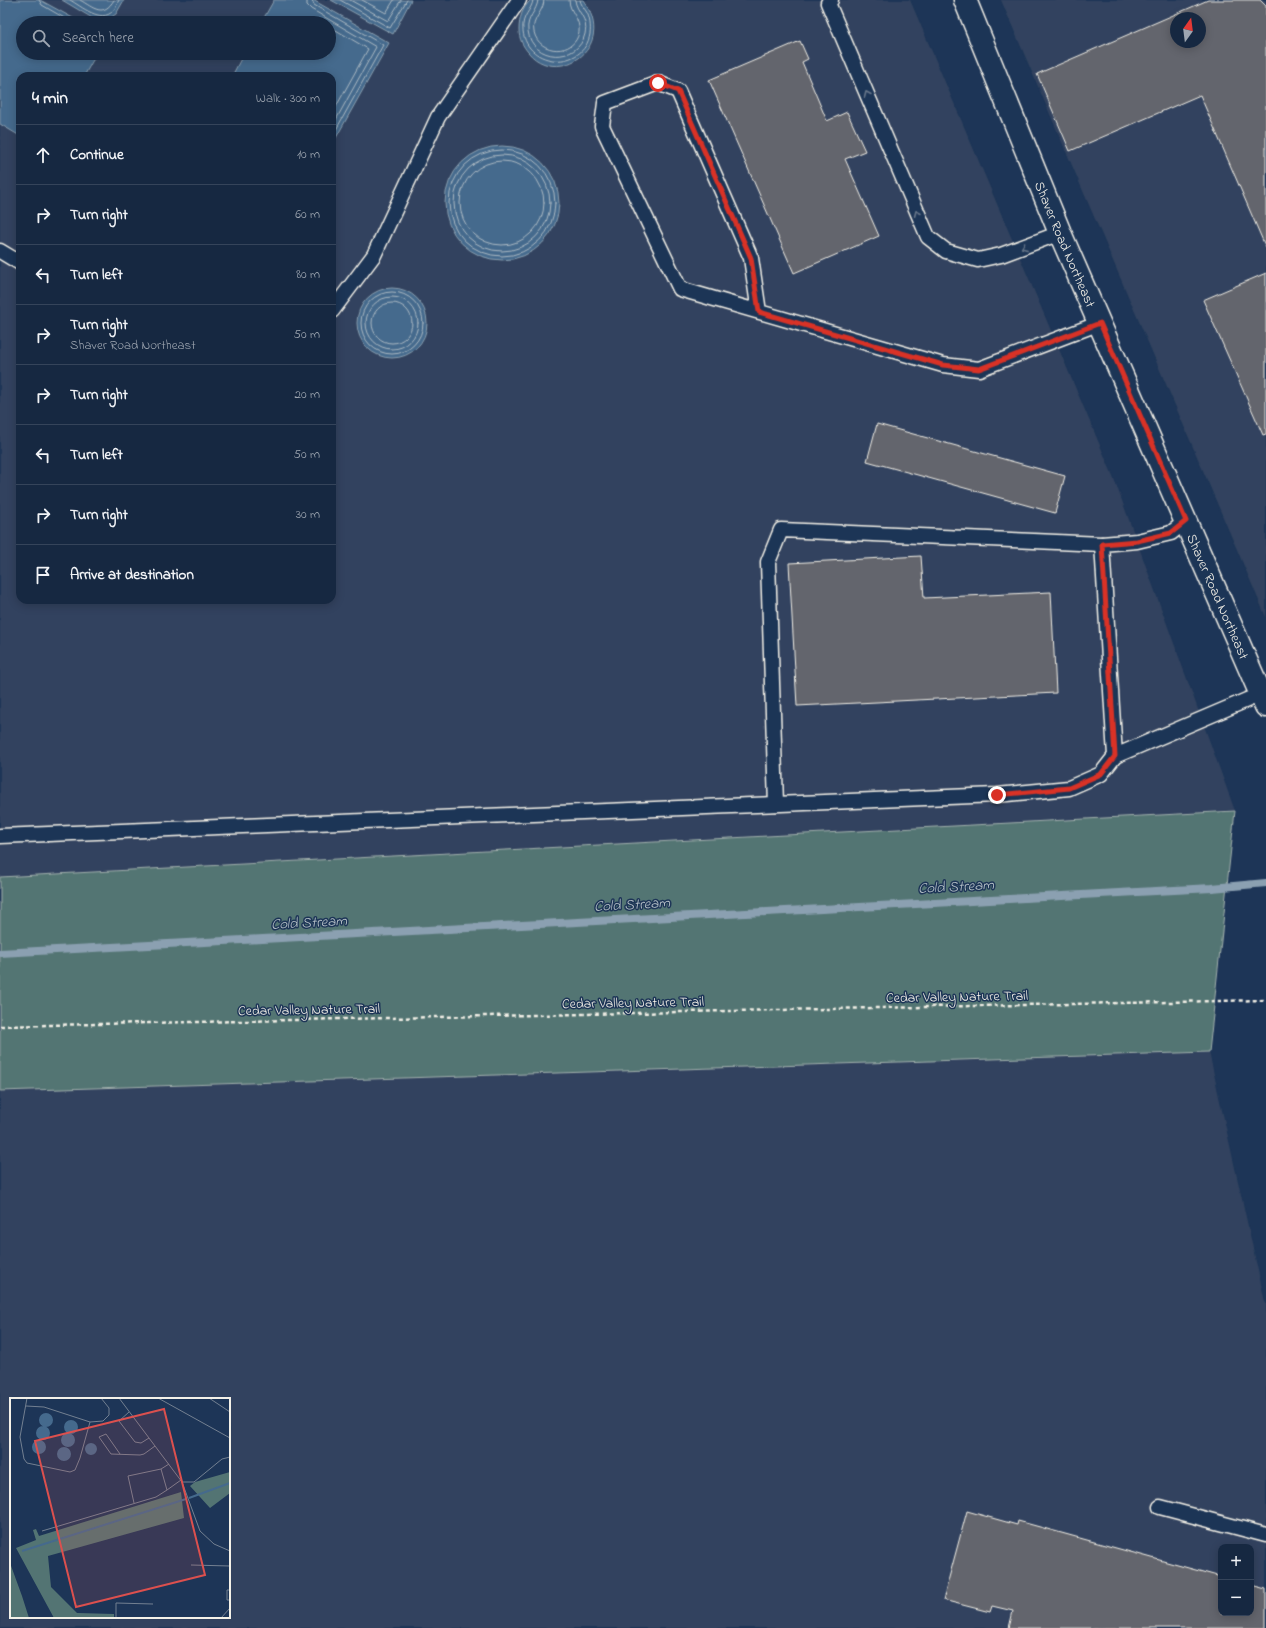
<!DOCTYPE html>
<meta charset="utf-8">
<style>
:root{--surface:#162841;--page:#23344c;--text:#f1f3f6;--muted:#9ea6b1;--line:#35445a}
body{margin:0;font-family:"Indie Flower",sans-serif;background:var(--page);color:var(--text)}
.controls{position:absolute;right:12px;bottom:12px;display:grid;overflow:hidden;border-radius:8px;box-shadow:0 2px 10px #0003}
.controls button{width:36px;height:36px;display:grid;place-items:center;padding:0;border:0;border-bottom:1px solid var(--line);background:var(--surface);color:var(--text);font:20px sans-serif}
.compass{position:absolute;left:1170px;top:12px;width:36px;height:36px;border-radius:50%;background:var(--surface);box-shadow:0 2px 10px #0003;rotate:14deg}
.stop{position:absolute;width:12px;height:12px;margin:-9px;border:3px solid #d93025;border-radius:50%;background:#fff}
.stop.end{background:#d93025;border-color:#fff;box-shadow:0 1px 4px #0008}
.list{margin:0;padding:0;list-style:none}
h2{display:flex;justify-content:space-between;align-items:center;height:52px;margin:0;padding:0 16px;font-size:17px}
h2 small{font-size:13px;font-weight:400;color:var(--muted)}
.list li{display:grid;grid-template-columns:26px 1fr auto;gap:12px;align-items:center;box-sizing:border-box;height:60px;padding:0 16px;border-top:1px solid var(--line)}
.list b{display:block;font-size:15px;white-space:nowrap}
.list p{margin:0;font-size:13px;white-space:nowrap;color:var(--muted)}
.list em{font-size:13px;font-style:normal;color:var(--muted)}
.icon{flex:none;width:22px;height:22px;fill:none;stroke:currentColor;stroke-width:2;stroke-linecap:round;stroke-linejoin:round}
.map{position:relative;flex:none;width:1266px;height:1628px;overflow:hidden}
.search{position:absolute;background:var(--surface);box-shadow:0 2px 10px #0003;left:16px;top:16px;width:320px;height:44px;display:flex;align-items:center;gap:10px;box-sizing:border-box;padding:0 14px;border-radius:22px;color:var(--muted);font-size:15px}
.panel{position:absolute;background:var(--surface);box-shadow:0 2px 10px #0003;left:16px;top:72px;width:320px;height:532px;border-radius:12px}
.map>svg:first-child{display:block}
</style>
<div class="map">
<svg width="1266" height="1628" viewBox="0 0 1266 1628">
<rect width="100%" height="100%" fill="#1d3557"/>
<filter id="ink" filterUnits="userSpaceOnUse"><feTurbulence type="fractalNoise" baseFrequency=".025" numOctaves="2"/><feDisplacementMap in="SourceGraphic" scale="8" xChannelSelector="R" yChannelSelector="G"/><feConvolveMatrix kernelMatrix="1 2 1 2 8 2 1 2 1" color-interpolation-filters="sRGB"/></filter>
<g filter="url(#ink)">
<g fill="#32435e" fill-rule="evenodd">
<path d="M0,0H910L1113,476L1235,811L0,877ZM23,23H329V53H23ZM20,76H332V600H20Z"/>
<path d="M1001,0H1266V617ZM1176,18H1200V42H1176Z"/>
<path d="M1209,1052L1265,1302L1266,1303V1628H0V1091ZM11,1399H229V1617H11ZM1221,1547H1251V1613H1221Z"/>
</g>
<polygon fill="#537473" stroke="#a4b2ae" points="1235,811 1209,1052 0,1091 0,877"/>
<g fill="#456a8d" stroke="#8ba0b1">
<polygon points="0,0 40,0 82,23 23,23 23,53 97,53 84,76 20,76 20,136 0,124"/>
<polygon points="62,0 124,0 116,14 107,20 94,19"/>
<polygon points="274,0 313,0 389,43 332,145 332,76 232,76 244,53 329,53 329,23 261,23"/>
<polygon points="331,0 411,0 393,34"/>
<path d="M531,0H583C619,49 556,87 528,52C523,46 519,39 519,30C519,19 522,8 531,0Z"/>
<circle cx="502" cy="203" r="57"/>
<circle cx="392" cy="323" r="35"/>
</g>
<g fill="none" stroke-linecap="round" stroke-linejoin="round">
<g stroke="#aebbc4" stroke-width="1">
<polyline points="39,0 42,5 73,23"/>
<path d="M70,0C81,6 101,24 113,11C116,8 117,3 119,0"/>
<path d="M80,0C94,8 103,18 114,0"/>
<polyline points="307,0 307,5 311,9 376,47 332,127"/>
<polyline points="312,0 314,5 383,45 332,137"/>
<polyline points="340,0 390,28 407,0"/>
<polyline points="350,0 388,21 401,0"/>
<polyline points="362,0 386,13 394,0"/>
<path d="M533,0C532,11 521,15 523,31C527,68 584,71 590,34C591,27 590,17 586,11C583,7 581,4 580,0"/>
<path d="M538,0C537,12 526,17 528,31C532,62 578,64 585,34C589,18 576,12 575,0"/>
<path d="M544,0C544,12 531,19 534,32C539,55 575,56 579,32C581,19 569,12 569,0"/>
<polyline points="329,26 368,49 332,114"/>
<circle cx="502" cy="203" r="53"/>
<circle cx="502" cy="203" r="48"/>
<circle cx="502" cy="203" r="42"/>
<circle cx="392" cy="323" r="31"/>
<circle cx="392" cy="323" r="26"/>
<circle cx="392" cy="323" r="20"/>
</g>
<polyline stroke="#8ba0b1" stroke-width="8" points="0,953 1212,888 1266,883"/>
</g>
<g fill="#64656d" stroke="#f4f1e8" fill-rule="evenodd">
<path d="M1208,0H1260L1266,6V248L1200,95L1070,151L1037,74ZM1176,18H1200V42H1176Z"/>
<polygon points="800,41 808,59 802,62 827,121 847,112 865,151 845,159 879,236 794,273 709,80"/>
<polygon points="1266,273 1266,434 1263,435 1203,300"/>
<polygon points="877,424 1065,476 1055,513 867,461"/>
<polygon points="921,556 924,598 1051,592 1056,693 797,706 789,563"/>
<polygon points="967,1511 1017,1525 1018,1521 1221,1577 1221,1613 1251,1613 1251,1585 1266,1589 1266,1628 1009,1628 1013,1611 992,1606 990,1612 943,1600"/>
</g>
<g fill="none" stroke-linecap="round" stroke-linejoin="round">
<g stroke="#f4f1e8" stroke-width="17">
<g id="service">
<polyline points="831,0 828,3 928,237 946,251 978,260 1001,255 1060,233"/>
<polyline points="0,251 20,263"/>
<polyline points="332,311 374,255 438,117 519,0"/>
<polyline points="759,312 751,258 678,91 658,83 605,103 602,126 680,289 943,365 979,369 1100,323"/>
<polyline points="1186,521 1171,533 1137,541 1102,544 1115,756 1261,694"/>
<polyline points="776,804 768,562 781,530 1102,544"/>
<polyline points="0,836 997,795 1069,788 1101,774 1115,756"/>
<polyline points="1160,1507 1266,1535"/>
</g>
</g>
<g stroke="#f4f1e8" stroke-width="25">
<g id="tertiary">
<path id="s1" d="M965,0L1060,233L1266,706"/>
</g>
</g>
<polyline stroke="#f4f1e8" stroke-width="2.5" stroke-dasharray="4 3" stroke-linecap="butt" points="0,1026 1266,1000"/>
<use href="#service" stroke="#1d3557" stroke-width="14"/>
<use href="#tertiary" stroke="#1d3557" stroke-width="22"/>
</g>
<defs><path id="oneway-chevron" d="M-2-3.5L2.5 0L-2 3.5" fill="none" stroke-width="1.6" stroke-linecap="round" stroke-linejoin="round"/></defs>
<g stroke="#68778a">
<use href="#oneway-chevron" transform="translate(867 94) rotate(-113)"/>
<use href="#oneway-chevron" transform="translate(917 213) rotate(-113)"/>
<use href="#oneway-chevron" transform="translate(1024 247) rotate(159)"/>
</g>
</g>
<g fill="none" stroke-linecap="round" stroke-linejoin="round" filter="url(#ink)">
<polyline stroke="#d93025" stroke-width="5" points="658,83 678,91 751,258 759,312 943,365 979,369 1100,323 1186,521 1171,533 1137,541 1102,544 1115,756 1101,774 1069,788 997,795"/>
</g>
<g text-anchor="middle" stroke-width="3" stroke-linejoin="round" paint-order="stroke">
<g font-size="14" fill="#f4f1e8" stroke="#1d3557">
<text dy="5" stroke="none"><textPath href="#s1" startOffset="264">Shaver Road Northeast</textPath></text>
<text dy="5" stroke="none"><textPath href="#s1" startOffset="648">Shaver Road Northeast</textPath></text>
<text transform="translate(957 996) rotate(-1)" y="5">Cedar Valley Nature Trail</text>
<text transform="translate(633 1002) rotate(-1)" y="5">Cedar Valley Nature Trail</text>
<text transform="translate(309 1009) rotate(-1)" y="5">Cedar Valley Nature Trail</text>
</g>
<g font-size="15" font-style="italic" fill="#b7c2c8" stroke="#1d3557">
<text transform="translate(956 886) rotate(-3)" y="5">Cold Stream</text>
<text transform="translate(632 904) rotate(-3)" y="5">Cold Stream</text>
<text transform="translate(309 922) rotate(-3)" y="5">Cold Stream</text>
</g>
</g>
<g transform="translate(10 1398)">
<rect width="220" height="220" fill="#1d3557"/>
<path d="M220,74V95L200,110L180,88L185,84ZM171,94L174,120L38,158L41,189L67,215L104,216V220H44L6,150L26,142L23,132L26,131L29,138ZM0,165L12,198L19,220H0Z" fill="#537473"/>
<path d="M29 22a7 7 0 1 1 14 0a7 7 0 1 1-14 0ZM54 29a7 7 0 1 1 14 0a7 7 0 1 1-14 0ZM26 35a7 7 0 1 1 14 0a7 7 0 1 1-14 0ZM51 42a7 7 0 1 1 14 0a7 7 0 1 1-14 0ZM22 49a7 7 0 1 1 14 0a7 7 0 1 1-14 0ZM75 51a6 6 0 1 1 12 0a6 6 0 1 1-12 0ZM47 56a7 7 0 1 1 14 0a7 7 0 1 1-14 0Z" fill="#456a8d"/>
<path fill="none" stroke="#456a8d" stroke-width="2" d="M179,100L220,85M12,153L176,101"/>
<path fill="none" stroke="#738091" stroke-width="1" d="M17,0L10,39L14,61L17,65L60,74L65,72L70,60L80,24L93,23L99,17V10L91,0M109,0L172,84L190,133L204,146L220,153M148,0L220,40M199,0L220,14M16,8L34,9L80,24M119,14L109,23L125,44L131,45L139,40M110,56L96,36L89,39L101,56L130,57L134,56L145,48M159,66L151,71L157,92L171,82M172,84H184L212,61L220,59M124,105L118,78L151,71M32,133L146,99L157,92M181,167L220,168M220,192H217V202H220M106,220V205L143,206M211,220L220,210"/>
<path fill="#dc504e" fill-opacity="0.15" stroke="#dc504e" stroke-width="2" d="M154,11L195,177L66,209L25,43Z"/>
<rect width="220" height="220" fill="none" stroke="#f4f1e8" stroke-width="2"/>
</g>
</svg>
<div class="controls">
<button>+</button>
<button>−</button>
</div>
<svg class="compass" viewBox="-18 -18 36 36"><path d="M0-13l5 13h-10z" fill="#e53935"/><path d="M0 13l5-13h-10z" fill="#9ea6b1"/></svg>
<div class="stop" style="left:658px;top:83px"></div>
<div class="stop end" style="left:997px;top:795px"></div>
<div class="search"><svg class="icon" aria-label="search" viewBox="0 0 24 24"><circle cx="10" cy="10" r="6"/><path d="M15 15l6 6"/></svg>Search here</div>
<section class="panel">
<h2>4 min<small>Walk · 300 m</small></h2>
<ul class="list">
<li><svg class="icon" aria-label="ahead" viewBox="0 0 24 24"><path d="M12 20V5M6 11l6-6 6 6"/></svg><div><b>Continue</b></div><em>10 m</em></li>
<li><svg class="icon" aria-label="right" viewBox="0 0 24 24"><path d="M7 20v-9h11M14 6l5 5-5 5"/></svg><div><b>Turn right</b></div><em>60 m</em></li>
<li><svg class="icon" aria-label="left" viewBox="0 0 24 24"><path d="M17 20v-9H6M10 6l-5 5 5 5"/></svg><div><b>Turn left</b></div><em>80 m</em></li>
<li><svg class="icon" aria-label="right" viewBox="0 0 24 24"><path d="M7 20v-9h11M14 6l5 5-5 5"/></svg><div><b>Turn right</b><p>Shaver Road Northeast</p></div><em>50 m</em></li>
<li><svg class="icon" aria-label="right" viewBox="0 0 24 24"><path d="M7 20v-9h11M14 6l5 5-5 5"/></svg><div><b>Turn right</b></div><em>20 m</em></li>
<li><svg class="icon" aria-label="left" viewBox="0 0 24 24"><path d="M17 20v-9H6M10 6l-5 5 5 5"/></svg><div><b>Turn left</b></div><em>50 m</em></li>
<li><svg class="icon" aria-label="right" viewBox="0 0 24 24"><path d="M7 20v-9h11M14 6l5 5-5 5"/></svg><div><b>Turn right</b></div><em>30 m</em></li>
<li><svg class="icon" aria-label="arrive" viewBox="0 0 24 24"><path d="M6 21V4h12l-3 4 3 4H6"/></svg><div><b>Arrive at destination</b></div></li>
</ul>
</section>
</div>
